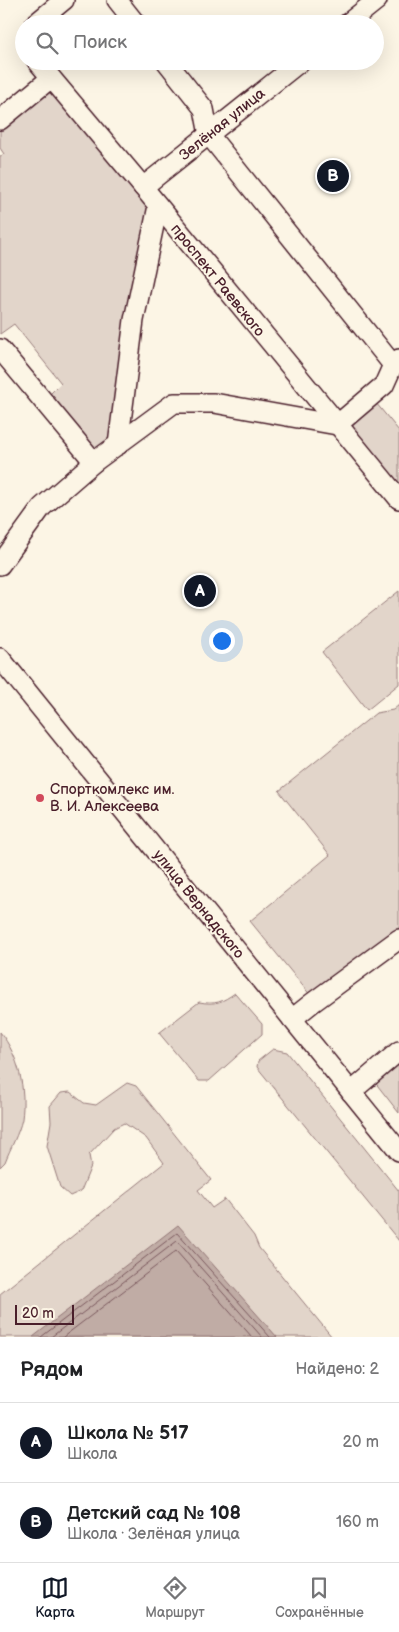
<!DOCTYPE html>
<html lang="ru">
<meta charset="utf-8">
<style>
:root{--surface:#fff;--page:#f2f2f2;--text:#202124;--muted:#757577;--line:#e0e0e0;--accent:#111827}
body{margin:0;font-family:"Balsamiq Sans",sans-serif;background:var(--page);color:var(--text)}
.scale{position:absolute;left:15px;bottom:12px;width:59px;box-sizing:border-box;padding-left:5px;border:2px solid #4a1f2b;border-top:0;font-size:14px;line-height:18px;white-space:nowrap;color:#4a1f2b;-webkit-text-stroke:4px #fcf5e5;paint-order:stroke}
.you{position:absolute;left:221px;top:640px;width:18px;height:18px;margin:-12px;border:4px solid #fff;border-radius:50%;background:#1a73e8;box-shadow:0 0 0 8px #1a73e833}
.badge{display:grid;place-items:center;width:32px;height:32px;border-radius:50%;background:var(--accent);color:#fff;font-size:16px;font-weight:700}
.pin{position:absolute;translate:-50% -50%;border:2px solid #fff;box-shadow:0 1px 5px #0006}
.list{margin:0;padding:0;list-style:none}
h2{display:flex;justify-content:space-between;align-items:center;height:65px;margin:0;padding:0 20px;font-size:21px}
h2 small{font-size:16px;font-weight:400;color:var(--muted)}
.list li{display:grid;grid-template-columns:32px 1fr auto;gap:15px;align-items:center;box-sizing:border-box;height:80px;padding:0 20px;border-top:1px solid var(--line)}
.list b{display:block;font-size:19px;white-space:nowrap}
.list p{margin:0;font-size:16px;white-space:nowrap;color:var(--muted)}
.list em{font-size:16px;font-style:normal;color:var(--muted)}
.icon{flex:none;width:28px;height:28px;fill:none;stroke:currentColor;stroke-width:2;stroke-linecap:round;stroke-linejoin:round}
.map{position:relative;flex:none;width:399px;height:1337px;overflow:hidden}
.search{position:absolute;background:var(--surface);box-shadow:0 5px 20px #0002;left:15px;right:15px;top:15px;height:55px;display:flex;align-items:center;gap:12px;box-sizing:border-box;padding:0 18px;border-radius:28px;color:var(--muted);font-size:19px}
.sheet{height:225px;background:var(--surface)}
nav{display:flex;justify-content:space-around;align-items:center;box-sizing:border-box;height:70px;border-top:1px solid var(--line);background:var(--surface);font-size:14px;color:var(--muted)}
nav a{display:grid;justify-items:center;gap:2px}
nav .on{color:var(--accent)}
.map>svg:first-child{display:block}
</style>
<div class="map">
<svg width="399" height="1337" viewBox="0 0 399 1337">
<rect width="100%" height="100%" fill="#fcf5e5"/>
<filter id="ink" filterUnits="userSpaceOnUse"><feTurbulence type="fractalNoise" baseFrequency=".02" numOctaves="2"/><feDisplacementMap in="SourceGraphic" scale="10" xChannelSelector="R" yChannelSelector="G"/><feConvolveMatrix kernelMatrix="1 2 1 2 8 2 1 2 1" color-interpolation-filters="sRGB"/></filter>
<g filter="url(#ink)">
<g fill="#e2d5ca" stroke="#967a7a">
<polygon points="50,90 151,207 112,440 96,451 48,396 61,383 14,324 0,334 0,157 4,154 0,148 0,130"/>
<polygon points="376,403 399,431 399,488 349,429"/>
<polygon points="399,591 399,684 367,710 322,652"/>
<polygon points="399,705 399,929 311,996 250,921 330,855 279,791 376,713 393,710"/>
<path d="M235,993L262,1024V1034L209,1081H199L159,1033L199,1002C216,1005 222,1002 235,993Z"/>
<path d="M0,1032C19,1056 26,1089 22,1119C19,1133 10,1149 5,1162L0,1167Z"/>
<polygon points="273,1049 287,1052 399,1191 399,1241 257,1067 258,1061"/>
<polygon points="399,1060 399,1113 374,1081"/>
<polygon points="127,1083 136,1086 211,1180 198,1190 212,1208 225,1199 254,1236 259,1248 332,1337 0,1337 0,1294 164,1163 146,1138 124,1123 114,1128 89,1155 91,1166 81,1191 70,1196 60,1187 47,1146 51,1122 50,1106 61,1093 70,1092 84,1103 96,1105"/>
</g>
<polygon fill="#c0aca5" stroke="#917474" points="178,1225 277,1337 33,1337"/>
<g fill="none" stroke-linecap="round" stroke-linejoin="round">
<g stroke="#79575c" stroke-width="1">
<polyline points="41,1337 177,1233 270,1337"/>
<polyline points="51,1337 177,1241 262,1337"/>
<polyline points="63,1337 176,1251 252,1337"/>
</g>
<g stroke="#4a1f2b" stroke-width="22">
<g id="minor">
<polyline points="117,0 136,24"/>
<polyline points="35,24 64,0"/>
<polyline points="347,24 377,0"/>
<polyline points="37,61 143,187 399,499"/>
<polyline points="166,61 204,109 209,135 393,365"/>
<polyline points="0,120 51,78"/>
<polyline points="143,187 301,61"/>
<polyline points="0,349 94,462"/>
<polyline points="118,445 134,320 158,206"/>
<polyline points="0,565 42,507 94,462 174,403 214,403 337,425 384,385 393,365 399,359"/>
<polyline points="0,658 399,1151"/>
<polyline points="292,1019 312,1003 399,939"/>
<polyline points="351,1092 399,1051"/>
</g>
</g>
<use href="#minor" stroke="#fcf5e5" stroke-width="19"/>
</g>
</g>
<circle fill="#d1495b" stroke="#fcf5e5" stroke-width="2" cx="40" cy="798" r="5"/>
<g text-anchor="middle" stroke-width="4" stroke-linejoin="round" paint-order="stroke">
<g font-size="15" fill="#4a1f2b" stroke="#fcf5e5">
<text transform="translate(222 124) rotate(-39)" y="5">Зелёная улица</text>
<text transform="translate(218 280) rotate(51)" y="5">проспект Раевского</text>
<text transform="translate(199 904) rotate(51)" y="5">улица Вернадского</text>
</g>
<g font-size="15" fill="#4a1f2b" stroke="#fcf5e5" text-anchor="start">
<text x="50" y="794">Спорткомлекс им.<tspan x="50" dy="17">В. И. Алексеева</tspan></text>
</g>
</g>
</svg>
<div class="scale">20 m</div>
<div class="you"></div>
<div class="pin badge" style="left:200px;top:591px">A</div>
<div class="pin badge" style="left:333px;top:176px">B</div>
<div class="search"><svg class="icon" aria-label="search" viewBox="0 0 24 24"><circle cx="10" cy="10" r="6"/><path d="M15 15l6 6"/></svg>Поиск</div>
</div>
<section class="sheet">
<h2>Рядом<small>Найдено: 2</small></h2>
<ul class="list">
<li><span class="badge">A</span><div><b>Школа № 517</b><p>Школа</p></div><em>20 m</em></li>
<li><span class="badge">B</span><div><b>Детский сад № 108</b><p>Школа · Зелёная улица</p></div><em>160 m</em></li>
</ul>
</section>
<nav>
<a class="on"><svg class="icon" aria-label="map" viewBox="0 0 24 24"><path d="M3 6l6-2 6 2 6-2v14l-6 2-6-2-6 2zM9 4v14M15 6v14"/></svg>Карта</a>
<a><svg class="icon" aria-label="directions" viewBox="0 0 24 24"><path d="M12 3l9 9-9 9-9-9zM9 14v-3h6M13 9l2 2-2 2"/></svg>Маршрут</a>
<a><svg class="icon" aria-label="saved" viewBox="0 0 24 24"><path d="M7 4h10v16l-5-4-5 4z"/></svg>Сохранённые</a>
</nav>
